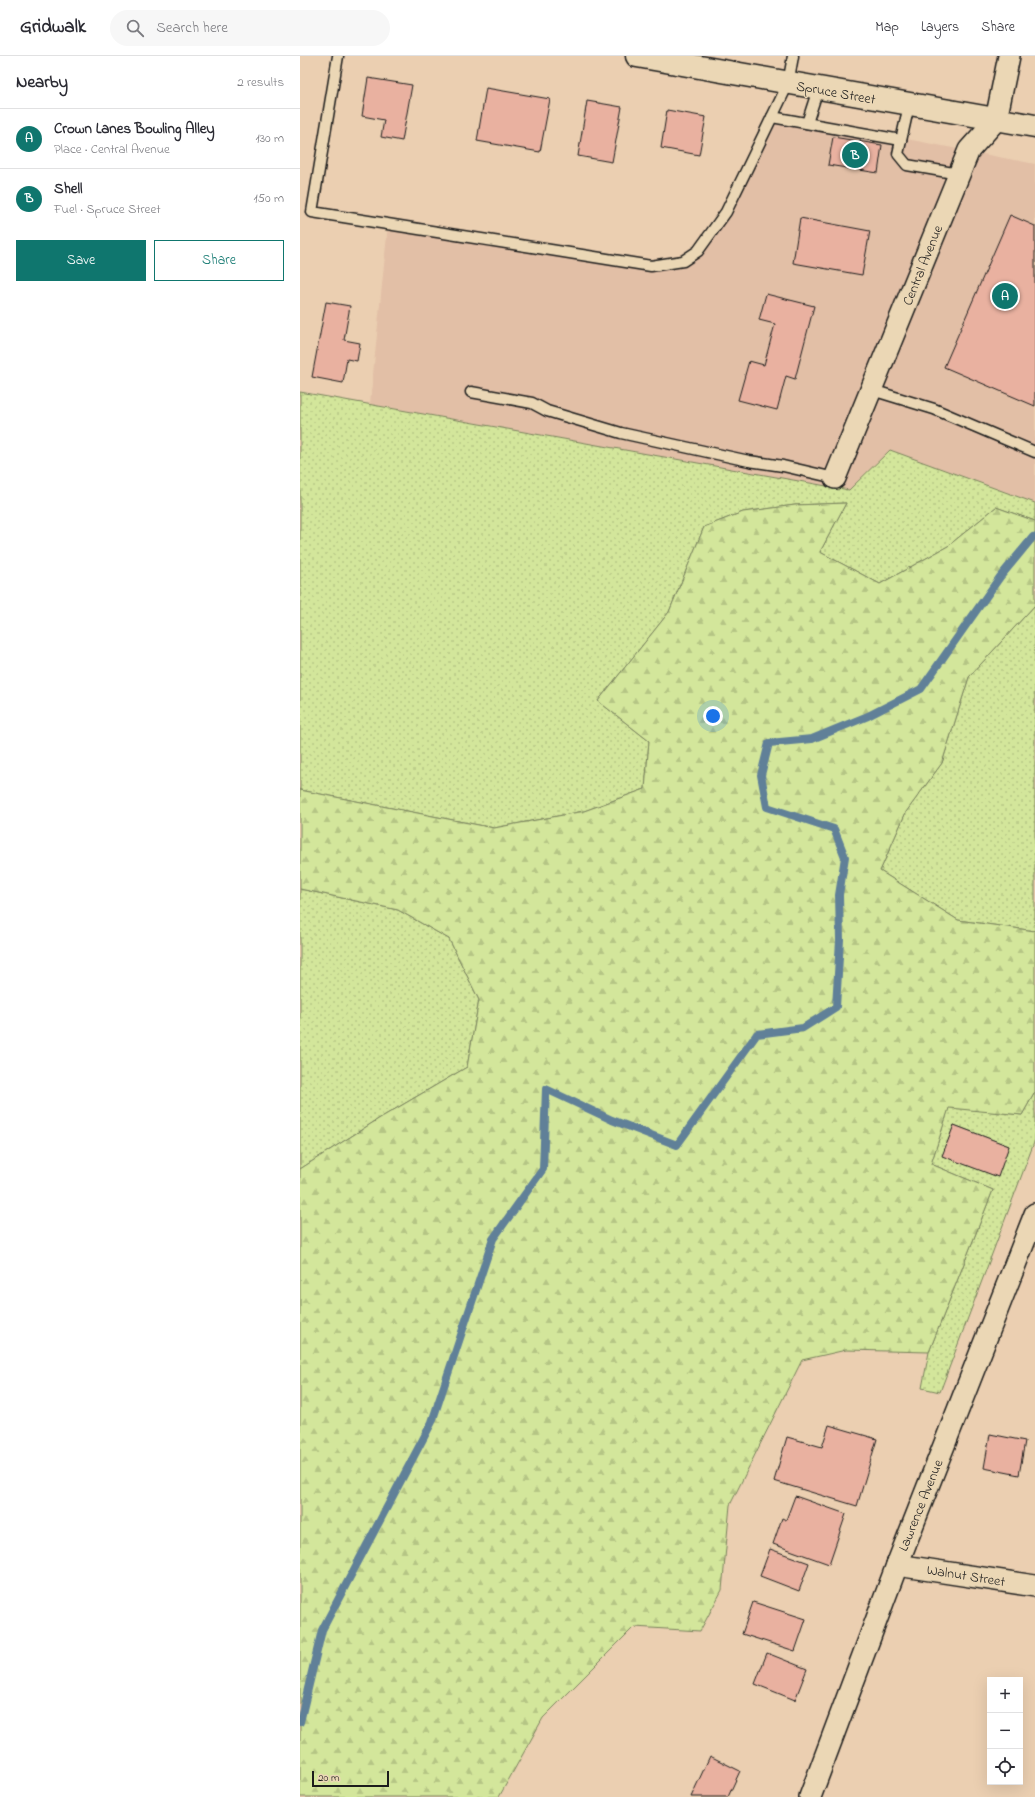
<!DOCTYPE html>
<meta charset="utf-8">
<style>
:root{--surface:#fff;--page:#f7f7f7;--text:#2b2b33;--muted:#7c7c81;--line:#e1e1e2;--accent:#0f766e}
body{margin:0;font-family:"Indie Flower",sans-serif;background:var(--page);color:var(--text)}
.controls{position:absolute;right:12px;bottom:12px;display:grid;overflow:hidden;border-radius:0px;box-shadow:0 4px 16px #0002}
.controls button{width:36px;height:36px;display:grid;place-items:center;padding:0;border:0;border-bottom:1px solid var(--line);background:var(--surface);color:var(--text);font:20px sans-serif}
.scale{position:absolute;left:12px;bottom:10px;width:77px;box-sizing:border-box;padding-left:4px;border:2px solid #1c1c1c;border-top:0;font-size:11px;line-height:14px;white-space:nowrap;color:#1c1c1c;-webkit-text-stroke:3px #ebd7b5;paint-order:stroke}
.you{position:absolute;left:413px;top:660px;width:14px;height:14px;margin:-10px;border:3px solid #fff;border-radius:50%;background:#1a73e8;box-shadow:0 0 0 6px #1a73e833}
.badge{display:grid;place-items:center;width:26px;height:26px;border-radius:50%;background:var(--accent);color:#fff;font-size:13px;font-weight:700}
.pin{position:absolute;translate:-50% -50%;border:2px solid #fff;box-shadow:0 1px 4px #0006}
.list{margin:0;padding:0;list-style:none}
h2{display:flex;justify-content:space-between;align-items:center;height:52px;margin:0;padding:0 16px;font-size:17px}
h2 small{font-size:13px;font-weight:400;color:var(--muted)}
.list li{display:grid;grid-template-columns:26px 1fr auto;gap:12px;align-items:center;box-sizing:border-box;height:60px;padding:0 16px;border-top:1px solid var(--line)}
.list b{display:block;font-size:15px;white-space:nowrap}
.list p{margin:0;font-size:13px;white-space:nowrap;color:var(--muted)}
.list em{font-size:13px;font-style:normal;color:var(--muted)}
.actions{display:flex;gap:8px;padding:12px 16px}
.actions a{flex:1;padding:9px 0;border:1px solid var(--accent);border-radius:0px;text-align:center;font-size:14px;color:var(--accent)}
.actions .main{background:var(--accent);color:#fff}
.icon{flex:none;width:22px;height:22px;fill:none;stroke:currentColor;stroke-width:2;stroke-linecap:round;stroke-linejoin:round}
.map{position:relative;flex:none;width:735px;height:1741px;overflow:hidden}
header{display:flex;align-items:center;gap:24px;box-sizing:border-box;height:56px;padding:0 20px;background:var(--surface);border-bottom:1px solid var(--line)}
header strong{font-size:19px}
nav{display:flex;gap:22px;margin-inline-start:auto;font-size:14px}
.search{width:280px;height:36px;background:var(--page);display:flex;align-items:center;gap:10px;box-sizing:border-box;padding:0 14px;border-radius:22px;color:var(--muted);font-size:15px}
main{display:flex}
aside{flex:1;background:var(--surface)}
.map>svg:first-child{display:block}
</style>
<header>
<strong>Gridwalk</strong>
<div class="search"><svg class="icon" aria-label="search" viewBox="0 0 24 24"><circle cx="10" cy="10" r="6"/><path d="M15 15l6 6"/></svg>Search here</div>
<nav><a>Map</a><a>Layers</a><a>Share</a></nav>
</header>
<main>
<aside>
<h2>Nearby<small>2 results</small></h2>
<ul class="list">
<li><span class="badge">A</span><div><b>Crown Lanes Bowling Alley</b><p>Place · Central Avenue</p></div><em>130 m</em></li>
<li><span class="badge">B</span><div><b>Shell</b><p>Fuel · Spruce Street</p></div><em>150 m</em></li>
</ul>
<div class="actions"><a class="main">Save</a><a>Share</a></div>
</aside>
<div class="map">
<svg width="735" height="1741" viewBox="0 0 735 1741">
<defs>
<pattern id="grass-dots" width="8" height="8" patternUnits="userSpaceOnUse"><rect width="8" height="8" fill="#d3e69b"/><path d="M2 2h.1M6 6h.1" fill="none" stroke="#b5c585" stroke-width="1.8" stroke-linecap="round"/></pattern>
<pattern id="forest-firs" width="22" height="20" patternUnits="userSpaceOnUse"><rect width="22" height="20" fill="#d3e69b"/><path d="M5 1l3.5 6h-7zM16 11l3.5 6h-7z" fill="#b5c585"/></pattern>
</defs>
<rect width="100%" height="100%" fill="#ebcfb1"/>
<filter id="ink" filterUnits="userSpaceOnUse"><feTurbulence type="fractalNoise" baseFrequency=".025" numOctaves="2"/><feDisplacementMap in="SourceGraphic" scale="8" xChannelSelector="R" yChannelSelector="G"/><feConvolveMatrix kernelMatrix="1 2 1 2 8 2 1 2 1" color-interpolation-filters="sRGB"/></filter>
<g filter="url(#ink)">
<polygon fill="#e2bfa6" points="474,57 735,108 735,447 590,394 549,434 70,348 88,169 351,210 383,205 426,156"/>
<g fill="url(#grass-dots)" stroke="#78815c" fill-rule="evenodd">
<polygon points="0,336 549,434 590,394 735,447 735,465 696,451 648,490 580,528 520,496 546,447 495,449 443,456 404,471 369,556 298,645 349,685 345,733 284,755 194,772 0,734"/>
<polygon points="735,549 735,875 658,864 580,815 606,756 642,707 669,621"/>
<polygon points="0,833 98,854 149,883 179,944 167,1011 80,1062 0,1113"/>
<path d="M735,1036V1084L640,1336L622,1332L629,1296L693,1134L631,1108L649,1051L722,1059ZM654,1069L709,1090L697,1120L643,1100Z"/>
</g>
<polygon fill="url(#forest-firs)" stroke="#78815c" points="546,447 520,496 580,528 648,490 696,451 735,465 735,549 669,621 642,707 606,756 580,815 658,864 735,875 735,1036 722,1059 649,1052 631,1108 693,1134 629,1296 546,1294 502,1304 430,1449 422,1534 400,1575 334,1571 243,1662 199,1741 0,1741 0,1113 80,1062 167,1011 179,944 149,883 98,854 0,833 0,734 194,772 284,755 345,733 349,685 298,645 369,556 404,471 443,456 495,449"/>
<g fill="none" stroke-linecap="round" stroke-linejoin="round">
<polyline stroke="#608098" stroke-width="8" points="0,1666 22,1574 132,1366 193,1183 243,1113 246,1033 312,1064 377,1089 457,978 503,972 536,951 540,884 539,839 545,801 534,773 467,751 461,719 469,687 512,683 568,660 621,633 700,521 733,481"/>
</g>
<g fill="#e9b1a0" stroke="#1c1c1c">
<polygon points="68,22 112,29 102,85 81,81 84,64 62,60"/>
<polygon points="186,32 250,43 240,96 177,85"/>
<polygon points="287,45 322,51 312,106 278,100"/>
<polygon points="367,54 406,61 399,99 361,92"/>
<polygon points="533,81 582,89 578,117 528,109"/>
<polygon points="710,159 735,170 735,350 644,311"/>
<polygon points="500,162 570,175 562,219 493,207"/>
<polygon points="466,238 514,250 495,323 486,320 477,354 438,344 449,305 464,309 475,268 459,264"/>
<polygon points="26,246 50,250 44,284 60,287 57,305 47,303 43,327 12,321"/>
<polygon points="654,1069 709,1090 698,1121 642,1100"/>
<polygon points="529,1369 577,1383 557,1450 474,1425 487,1381 522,1391"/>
<polygon points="690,1378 725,1385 719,1419 684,1412"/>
<polygon points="495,1440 546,1458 529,1508 473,1488 482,1462 486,1464"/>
<polygon points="470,1493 509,1507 499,1535 460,1520"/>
<polygon points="453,1546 506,1563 495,1595 442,1578"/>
<polygon points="467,1597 507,1613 495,1644 455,1628"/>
<polygon points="410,1700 440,1715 428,1741 391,1741"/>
</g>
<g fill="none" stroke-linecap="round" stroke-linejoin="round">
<g stroke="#1c1c1c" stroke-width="13">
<g id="lane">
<polyline points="38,0 12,156 351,210 383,205 398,195 426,156 488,28 493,0"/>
<polyline points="609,49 598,98 607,109 659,118"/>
<polyline points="472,61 601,84"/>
<polyline points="507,67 518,33"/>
<polyline points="572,334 634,353 735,396"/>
<polyline points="171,336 232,347 247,355 321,377 449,405 483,410 535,422"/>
</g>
</g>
<g stroke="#1c1c1c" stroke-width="24">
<g id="street">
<polyline points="535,422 669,94 696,64 709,0"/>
<polyline points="597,1509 735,1530"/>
<polyline points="510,1741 597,1509 735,1158"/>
</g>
</g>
<g stroke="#1c1c1c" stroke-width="25">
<polyline id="secondary" points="337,0 735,70"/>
</g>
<use href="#lane" stroke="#ebd7b5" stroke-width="10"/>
<use href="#street" stroke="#ebd7b5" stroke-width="21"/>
<use href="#secondary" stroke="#ebd7b5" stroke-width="22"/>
</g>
</g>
<g text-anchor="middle" stroke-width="3" stroke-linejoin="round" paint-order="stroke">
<g font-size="14" fill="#1c1c1c" stroke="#ebd7b5">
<text transform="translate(536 36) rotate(10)" y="5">Spruce Street</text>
<text transform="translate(622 209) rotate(-68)" y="5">Central Avenue</text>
<text transform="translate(620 1449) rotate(-68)" y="5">Lawrence Avenue</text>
<text transform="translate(666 1519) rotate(9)" y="5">Walnut Street</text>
</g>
</g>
</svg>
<div class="controls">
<button>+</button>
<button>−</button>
<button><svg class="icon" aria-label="locate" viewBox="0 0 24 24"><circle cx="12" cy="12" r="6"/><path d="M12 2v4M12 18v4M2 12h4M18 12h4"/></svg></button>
</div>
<div class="scale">20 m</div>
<div class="you"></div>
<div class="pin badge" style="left:705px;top:240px">A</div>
<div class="pin badge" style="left:555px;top:99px">B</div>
</div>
</main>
